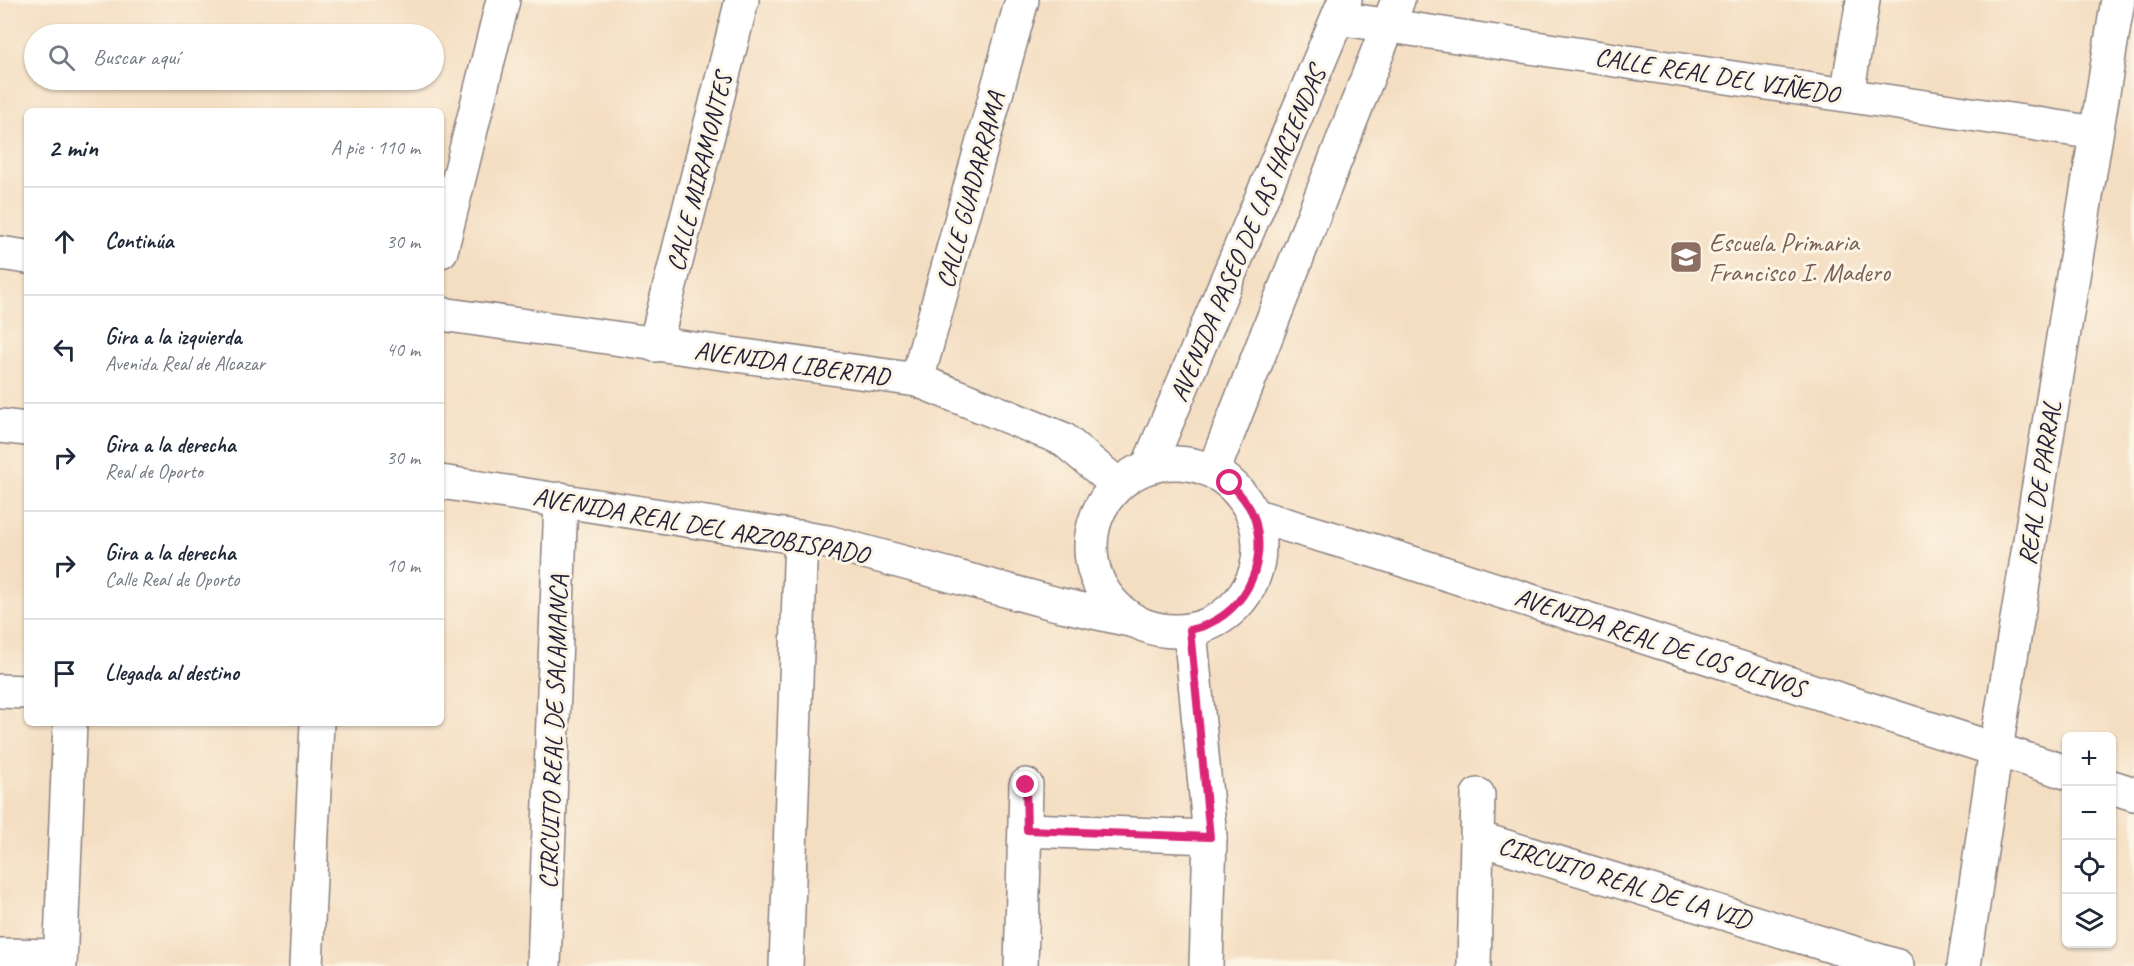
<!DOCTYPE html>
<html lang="es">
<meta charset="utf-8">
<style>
:root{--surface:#fff;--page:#f2f2f3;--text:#1f2937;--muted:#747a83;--line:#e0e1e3}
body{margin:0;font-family:Caveat,sans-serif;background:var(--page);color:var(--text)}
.controls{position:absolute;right:18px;bottom:18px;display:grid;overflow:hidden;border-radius:9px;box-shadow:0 2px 4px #0004}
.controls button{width:54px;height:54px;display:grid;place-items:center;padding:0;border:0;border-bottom:2px solid var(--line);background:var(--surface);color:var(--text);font:30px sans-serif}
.stop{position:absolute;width:18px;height:18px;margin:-14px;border:4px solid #db2777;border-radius:50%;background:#fff}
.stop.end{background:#db2777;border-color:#fff;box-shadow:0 2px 6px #0008}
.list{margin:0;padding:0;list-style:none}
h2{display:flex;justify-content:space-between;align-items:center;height:78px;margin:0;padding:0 24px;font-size:26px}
h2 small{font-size:20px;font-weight:400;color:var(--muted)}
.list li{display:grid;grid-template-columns:39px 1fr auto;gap:18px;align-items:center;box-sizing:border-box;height:108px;padding:0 24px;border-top:2px solid var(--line)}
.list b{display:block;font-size:22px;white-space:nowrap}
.list p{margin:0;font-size:20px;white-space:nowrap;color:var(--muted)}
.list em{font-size:20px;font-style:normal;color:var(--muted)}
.icon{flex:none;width:33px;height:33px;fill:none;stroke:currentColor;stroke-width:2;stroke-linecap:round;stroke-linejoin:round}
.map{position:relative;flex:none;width:2134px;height:966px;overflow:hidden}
.search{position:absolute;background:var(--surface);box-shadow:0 2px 4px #0004;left:24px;top:24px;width:420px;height:66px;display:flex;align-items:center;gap:15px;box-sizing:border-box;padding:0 21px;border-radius:33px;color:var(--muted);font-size:22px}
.panel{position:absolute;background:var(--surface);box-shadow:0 2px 4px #0004;left:24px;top:108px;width:420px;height:618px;border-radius:9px}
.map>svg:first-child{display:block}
</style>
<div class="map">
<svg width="2134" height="966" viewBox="0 0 2134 966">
<rect width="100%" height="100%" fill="#fcf5e5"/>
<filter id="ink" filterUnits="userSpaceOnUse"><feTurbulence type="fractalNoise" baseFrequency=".0167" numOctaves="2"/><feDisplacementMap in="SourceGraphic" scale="12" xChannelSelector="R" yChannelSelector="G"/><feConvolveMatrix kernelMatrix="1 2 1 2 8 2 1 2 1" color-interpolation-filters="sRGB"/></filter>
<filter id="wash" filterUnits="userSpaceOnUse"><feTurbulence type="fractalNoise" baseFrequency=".008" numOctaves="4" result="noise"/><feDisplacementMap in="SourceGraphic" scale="24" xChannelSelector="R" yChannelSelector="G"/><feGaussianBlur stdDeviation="1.35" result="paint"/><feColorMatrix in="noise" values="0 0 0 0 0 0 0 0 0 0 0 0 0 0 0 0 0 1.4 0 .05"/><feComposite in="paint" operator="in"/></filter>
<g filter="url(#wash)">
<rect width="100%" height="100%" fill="#f4dec2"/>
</g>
<g filter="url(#ink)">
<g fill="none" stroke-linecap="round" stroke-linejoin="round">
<g stroke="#8b807e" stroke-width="36">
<g id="street">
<polyline points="1338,18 2096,133"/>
<polyline points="1847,95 1863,0"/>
<polyline points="441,251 503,0"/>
<polyline points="655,345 742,0"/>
<polyline points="917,380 1022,0"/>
<polyline points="1190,630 1210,837 1206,966"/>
<polyline points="0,691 27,692"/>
<polyline points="1027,830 1210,837"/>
<polyline points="1477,838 1897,966"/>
<polyline points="0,955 60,956"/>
<polyline points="60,966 70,723"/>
<polyline points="306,966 317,723"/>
<polyline points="544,966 561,499"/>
<polyline points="786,966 801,537"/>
<polyline points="1021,966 1026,785"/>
<polyline points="1474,966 1478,795"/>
<polyline points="1964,966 1996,749 2118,0"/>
</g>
</g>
<g stroke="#8b807e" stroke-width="36">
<g id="secondary">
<polyline points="0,253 27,257"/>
<polyline points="441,314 917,380 1063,439 1118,485"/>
<polyline points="0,426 27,429"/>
<circle cx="1175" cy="547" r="84"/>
<polyline points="1148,467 1345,0"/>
<polyline points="1213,472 1398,0"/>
<polyline points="441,482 828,542 1057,604 1134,621"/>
<polyline points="1253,515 1378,552 2066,772"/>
<polyline points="2112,787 2134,794"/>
</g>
</g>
<use href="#street" stroke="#fff" stroke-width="33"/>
<use href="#secondary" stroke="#fff" stroke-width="33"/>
</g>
</g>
<g fill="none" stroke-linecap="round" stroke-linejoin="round" filter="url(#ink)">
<path stroke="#db2777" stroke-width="8" d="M1026,785L1027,830L1210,837L1190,630C1242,619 1270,567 1254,517C1249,504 1239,493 1230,483"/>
</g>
<defs>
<g id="school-square" transform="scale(1.725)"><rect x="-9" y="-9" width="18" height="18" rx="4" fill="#8d6e63" stroke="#fcf5e5"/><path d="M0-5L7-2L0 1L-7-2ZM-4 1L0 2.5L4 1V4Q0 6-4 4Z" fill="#fff"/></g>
</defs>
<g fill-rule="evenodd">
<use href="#school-square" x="1686" y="257"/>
</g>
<g text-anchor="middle" stroke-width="6" stroke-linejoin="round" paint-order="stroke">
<g font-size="26" fill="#22223b" stroke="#fcf5e5">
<text transform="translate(1717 75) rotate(9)" y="9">CALLE REAL DEL VIÑEDO</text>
<text transform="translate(699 172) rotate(-76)" y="9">CALLE MIRAMONTES</text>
<text transform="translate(970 190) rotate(-75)" y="9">CALLE GUADARRAMA</text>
<text transform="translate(1247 234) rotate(-67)" y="9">AVENIDA PASEO DE LAS HACIENDAS</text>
<text transform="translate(792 363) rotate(8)" y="9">AVENIDA LIBERTAD</text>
<text transform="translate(2039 483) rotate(-81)" y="9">REAL DE PARRAL</text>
<text transform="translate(701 525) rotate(10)" y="9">AVENIDA REAL DEL ARZOBISPADO</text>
<text transform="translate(1660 642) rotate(18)" y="9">AVENIDA REAL DE LOS OLIVOS</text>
<text transform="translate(553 732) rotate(-88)" y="9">CIRCUITO REAL DE SALAMANCA</text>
<text transform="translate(1625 882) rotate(17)" y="9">CIRCUITO REAL DE LA VID</text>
</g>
<g font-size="26" fill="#785e54" stroke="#fcf5e5" text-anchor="start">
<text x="1709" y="251">Escuela Primaria<tspan x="1709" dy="30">Francisco I. Madero</tspan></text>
</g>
</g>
</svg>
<div class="controls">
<button>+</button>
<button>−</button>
<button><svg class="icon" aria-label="locate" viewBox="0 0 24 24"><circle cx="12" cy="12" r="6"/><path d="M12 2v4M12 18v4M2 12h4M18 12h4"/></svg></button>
<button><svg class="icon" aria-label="layers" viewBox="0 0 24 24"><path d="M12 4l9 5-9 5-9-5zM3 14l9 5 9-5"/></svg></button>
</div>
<div class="stop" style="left:1230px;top:483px"></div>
<div class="stop end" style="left:1026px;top:785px"></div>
<div class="search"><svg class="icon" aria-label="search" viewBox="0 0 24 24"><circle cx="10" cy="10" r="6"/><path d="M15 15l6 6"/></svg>Buscar aquí</div>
<section class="panel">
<h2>2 min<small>A pie · 110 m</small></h2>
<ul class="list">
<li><svg class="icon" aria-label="ahead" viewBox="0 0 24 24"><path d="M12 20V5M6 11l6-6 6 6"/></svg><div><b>Continúa</b></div><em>30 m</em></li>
<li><svg class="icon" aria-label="left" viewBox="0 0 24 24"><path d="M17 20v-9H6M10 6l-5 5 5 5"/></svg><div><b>Gira a la izquierda</b><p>Avenida Real de Alcazar</p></div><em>40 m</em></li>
<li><svg class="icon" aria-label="right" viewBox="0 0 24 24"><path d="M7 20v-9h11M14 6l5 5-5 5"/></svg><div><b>Gira a la derecha</b><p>Real de Oporto</p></div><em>30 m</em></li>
<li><svg class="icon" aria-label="right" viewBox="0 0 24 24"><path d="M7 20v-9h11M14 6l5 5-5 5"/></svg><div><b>Gira a la derecha</b><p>Calle Real de Oporto</p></div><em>10 m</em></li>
<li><svg class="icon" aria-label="arrive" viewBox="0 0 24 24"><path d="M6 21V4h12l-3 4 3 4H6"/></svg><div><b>Llegada al destino</b></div></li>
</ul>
</section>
</div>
